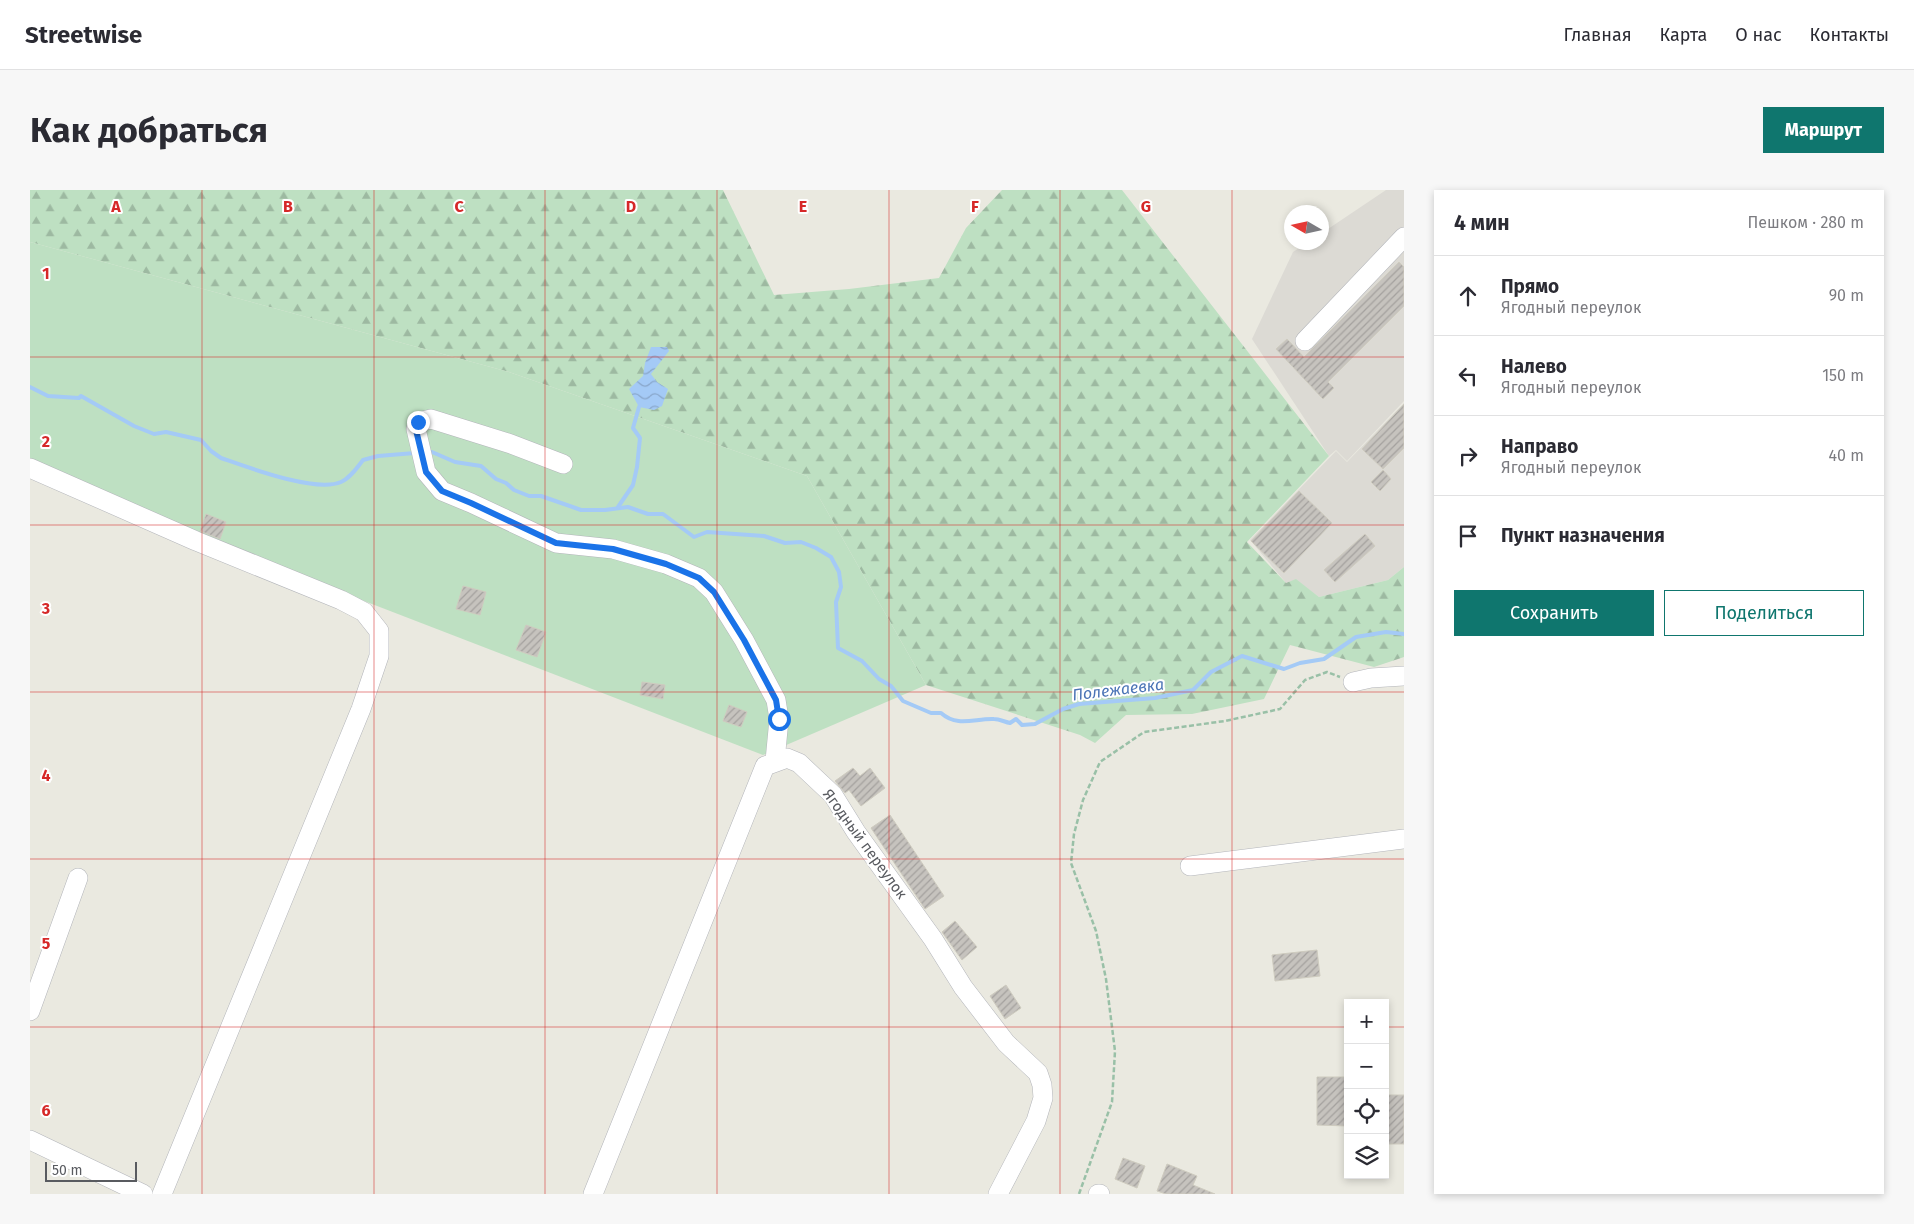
<!DOCTYPE html>
<html lang="ru">
<meta charset="utf-8">
<style>
:root{--surface:#fff;--page:#f7f7f7;--text:#2b2b33;--muted:#7c7c81;--line:#e1e1e2;--accent:#0f766e}
body{margin:0;font-family:"Fira Sans",sans-serif;background:var(--page);color:var(--text)}
.controls{position:absolute;right:15px;bottom:15px;display:grid;overflow:hidden;border-radius:0px;box-shadow:0 2px 8px #0003}
.controls button{width:45px;height:45px;display:grid;place-items:center;padding:0;border:0;border-bottom:1px solid var(--line);background:var(--surface);color:var(--text);font:25px sans-serif}
.compass{position:absolute;left:1254px;top:15px;width:45px;height:45px;border-radius:50%;background:var(--surface);box-shadow:0 2px 8px #0003;rotate:279deg}
.scale{position:absolute;left:15px;bottom:12px;width:92px;box-sizing:border-box;padding-left:5px;border:2px solid #595b60;border-top:0;font-size:14px;line-height:18px;white-space:nowrap;color:#595b60;-webkit-text-stroke:4px #fff;paint-order:stroke}
.stop{position:absolute;width:15px;height:15px;margin:-11px;border:4px solid #1a73e8;border-radius:50%;background:#fff}
.stop.end{background:#1a73e8;border-color:#fff;box-shadow:0 1px 5px #0008}
.list{margin:0;padding:0;list-style:none}
h2{display:flex;justify-content:space-between;align-items:center;height:65px;margin:0;padding:0 20px;font-size:21px}
h2 small{font-size:16px;font-weight:400;color:var(--muted)}
.list li{display:grid;grid-template-columns:32px 1fr auto;gap:15px;align-items:center;box-sizing:border-box;height:80px;padding:0 20px;border-top:1px solid var(--line)}
.list b{display:block;font-size:19px;white-space:nowrap}
.list p{margin:0;font-size:16px;white-space:nowrap;color:var(--muted)}
.list em{font-size:16px;font-style:normal;color:var(--muted)}
.actions{display:flex;gap:10px;padding:15px 20px}
.actions a{flex:1;padding:11px 0;border:1px solid var(--accent);border-radius:0px;text-align:center;font-size:18px;color:var(--accent)}
.actions .main{background:var(--accent);color:#fff}
.icon{flex:none;width:28px;height:28px;fill:none;stroke:currentColor;stroke-width:2;stroke-linecap:round;stroke-linejoin:round}
.map{position:relative;flex:none;width:1374px;height:1004px;overflow:hidden;border-radius:0px}
header{display:flex;align-items:center;gap:30px;box-sizing:border-box;height:70px;padding:0 25px;background:var(--surface);border-bottom:1px solid var(--line)}
header strong{font-size:24px}
nav{display:flex;gap:28px;margin-inline-start:auto;font-size:18px}
.intro{display:flex;align-items:center;justify-content:space-between;box-sizing:border-box;height:120px;padding:0 30px}
h1{margin:0;font-size:35px}
.button{padding:12px 22px;border-radius:0px;background:var(--accent);color:#fff;font-size:18px;font-weight:700}
main{display:flex;gap:30px;padding:0 30px}
aside{flex:1;background:var(--surface);border-radius:0px;box-shadow:0 2px 8px #0003}
.map>svg:first-child{display:block}
</style>
<header>
<strong>Streetwise</strong>
<nav><a>Главная</a><a>Карта</a><a>О нас</a><a>Контакты</a></nav>
</header>
<div class="intro"><h1>Как добраться</h1><a class="button">Маршрут</a></div>
<main>
<div class="map">
<svg width="1374" height="1004" viewBox="0 0 1374 1004">
<defs>
<pattern id="forest-firs" width="22" height="20" patternUnits="userSpaceOnUse" patternTransform="scale(1.25)"><rect width="22" height="20" fill="#bee0c2"/><path d="M5 1l3.5 6h-7zM16 11l3.5 6h-7z" fill="#9db9a1"/></pattern>
<pattern id="water-waves" width="16" height="10" patternUnits="userSpaceOnUse" patternTransform="scale(1.25)"><rect width="16" height="10" fill="#a4caf6"/><path d="M0 5q4-4 8 0t8 0" fill="none" stroke="#89a7cb"/></pattern>
<pattern id="building-hatch" width="6" height="6" patternUnits="userSpaceOnUse" patternTransform="scale(1.25)"><rect width="6" height="6" fill="#c6c3be"/><path d="M-1 1l2-2M0 6l6-6M5 7l2-2" fill="none" stroke="#a4a19e"/></pattern>
</defs>
<rect width="100%" height="100%" fill="#eae9e0"/>
<g fill="#dcdad4">
<polygon points="1356,0 1374,0 1374,211 1317,271 1306,260 1299,266 1222,149 1263,62 1277,53 1292,52 1292,43"/>
<polygon points="1374,213 1374,377 1358,390 1289,407 1266,390 1256,393 1220,350 1306,261 1317,272"/>
</g>
<polygon fill="url(#forest-firs)" points="0,0 693,0 744,105 819,99 909,88 936,38 972,0 1092,0 1299,266 1217,352 1256,393 1266,389 1289,407 1358,390 1374,377 1374,467 1344,477 1260,455 1234,509 1162,524 1096,525 1065,553 1050,545 896,495 777,286 479,182 0,52"/>
<polygon fill="#bee0c2" points="0,52 479,182 777,286 896,495 733,565 0,282"/>
<polygon fill="url(#water-waves)" points="621,157 637,157 639,161 621,184 627,192 638,199 632,216 624,220 609,217 599,199 613,186 615,173"/>
<g fill="none" stroke-linecap="round" stroke-linejoin="round">
<g stroke="#a4caf6" stroke-width="4">
<path d="M0,197L18,206L49,208L51,206L104,236L124,244L136,242L171,250L181,261L191,268C217,277 286,303 311,292C320,288 327,278 333,270L348,266L385,263"/>
<path d="M397,263L402,262L425,272L451,276L466,289L476,293L484,300L499,306H511L551,320H575L598,317L618,324H633L664,347L677,342L734,346L755,353L771,352L786,358L801,367L809,382L811,397L806,412L808,458L832,471L849,489L861,496L873,511L901,523H911C928,538 945,528 964,529C969,529 975,532 980,533L986,529L992,535L1005,534L1033,519L1049,514L1125,508L1163,500L1181,482L1212,466L1254,479L1270,473L1294,469L1326,447L1356,442L1374,444"/>
<polyline points="588,317 603,295 607,277 610,248 603,238 609,217"/>
</g>
</g>
<g fill="url(#building-hatch)" stroke="#cecbbf">
<polygon points="1369,72 1374,77 1374,116 1298,192 1304,198 1293,209 1246,159 1257,149 1274,167"/>
<polygon points="1374,214 1374,258 1353,279 1332,259"/>
<polygon points="1353,280 1361,289 1350,301 1341,292"/>
<polygon points="1269,301 1302,333 1254,383 1221,351"/>
<polygon points="176,324 196,332 190,349 170,341"/>
<polygon points="1335,344 1345,356 1305,392 1294,380"/>
<polygon points="433,396 456,402 450,425 426,419"/>
<polygon points="496,435 516,442 507,467 486,460"/>
<polygon points="612,492 635,495 633,509 610,505"/>
<polygon points="699,515 717,522 711,537 693,531"/>
<polygon points="823,578 830,586 840,578 855,598 831,616 819,600 815,603 805,591"/>
<polygon points="860,625 914,706 895,719 841,638"/>
<polygon points="925,731 947,757 932,770 912,742"/>
<polygon points="1287,760 1290,786 1245,791 1242,765"/>
<polygon points="976,795 991,818 975,829 960,806"/>
<polygon points="1287,887 1318,887 1318,936 1287,935"/>
<rect x="1357" y="905" width="17" height="49"/>
<polygon points="1093,968 1115,976 1107,998 1085,989"/>
<polygon points="1137,974 1167,986 1163,995 1185,1004 1136,1004 1127,1001"/>
</g>
<g fill="none" stroke-linecap="round" stroke-linejoin="round">
<g stroke="#b3b5ba" stroke-width="20">
<g id="minor">
<polyline points="1275,151 1374,47"/>
<polyline points="533,274 481,254 401,229 388,232 386,239 396,282 412,301 441,313 526,353 583,359 636,374 669,388 684,402 714,450 746,510 749,529 745,571"/>
<polyline points="0,278 166,351 311,410 334,422 349,441 349,466 331,519 132,1004"/>
<polyline points="1323,492 1341,488 1374,486"/>
<polyline points="1160,676 1374,649"/>
<polyline points="0,821 48,688"/>
<polyline points="0,950 113,1004"/>
<polyline points="563,1004 735,576 757,568 769,573 803,605 826,642 903,749 933,797 976,853 1008,883 1012,895 1013,908 1006,931 968,1004"/>
<polyline points="1068,1004 1070,1004"/>
</g>
</g>
<polyline stroke="#99c0a7" stroke-width="2.5" stroke-dasharray="5 2.5" stroke-linecap="butt" points="1049,1004 1082,912 1085,861 1076,789 1066,741 1041,673 1044,644 1053,610 1070,572 1114,542 1195,531 1250,519 1275,490 1297,482 1310,487"/>
<use href="#minor" stroke="#fff" stroke-width="19"/>
</g>
<g fill="none" stroke-linecap="round" stroke-linejoin="round">
<polyline stroke="#1a73e8" stroke-width="6" points="388,232 386,240 396,282 412,301 441,313 526,353 583,359 636,374 669,388 684,402 714,450 746,510 749,529"/>
</g>
<path fill="none" stroke="#d62828" stroke-width="1" stroke-opacity="0.55" d="M172,0V1004M344,0V1004M515,0V1004M687,0V1004M859,0V1004M1030,0V1004M1202,0V1004M0,167H1374M0,335H1374M0,502H1374M0,669H1374M0,837H1318M1355,837H1374"/>
<g text-anchor="middle" stroke-width="4" stroke-linejoin="round" paint-order="stroke">
<g font-size="15" fill="#595b60" stroke="#fff">
<text transform="translate(835 654) rotate(54)" y="5">Ягодный переулок</text>
</g>
<g font-size="16" font-style="italic" fill="#4b74b6" stroke="#fff">
<text transform="translate(1088 499) rotate(-7)" y="6">Полежаевка</text>
</g>
</g>
<g font-size="16" text-anchor="middle" font-weight="bold" fill="#d62828" stroke="#fff" stroke-width="4" stroke-linejoin="round" paint-order="stroke">
<text x="86" y="22">A</text>
<text x="258" y="22">B</text>
<text x="429" y="22">C</text>
<text x="601" y="22">D</text>
<text x="773" y="22">E</text>
<text x="945" y="22">F</text>
<text x="1116" y="22">G</text>
<text x="16" y="89">1</text>
<text x="16" y="257">2</text>
<text x="16" y="424">3</text>
<text x="16" y="591">4</text>
<text x="16" y="759">5</text>
<text x="16" y="926">6</text>
</g>
</svg>
<div class="controls">
<button>+</button>
<button>−</button>
<button><svg class="icon" aria-label="locate" viewBox="0 0 24 24"><circle cx="12" cy="12" r="6"/><path d="M12 2v4M12 18v4M2 12h4M18 12h4"/></svg></button>
<button><svg class="icon" aria-label="layers" viewBox="0 0 24 24"><path d="M12 4l9 5-9 5-9-5zM3 14l9 5 9-5"/></svg></button>
</div>
<svg class="compass" viewBox="-18 -18 36 36"><path d="M0-13l5 13h-10z" fill="#e53935"/><path d="M0 13l5-13h-10z" fill="#7c7c81"/></svg>
<div class="scale">50 m</div>
<div class="stop" style="left:749px;top:529px"></div>
<div class="stop end" style="left:388px;top:232px"></div>
</div>
<aside>
<h2>4 мин<small>Пешком · 280 m</small></h2>
<ul class="list">
<li><svg class="icon" aria-label="ahead" viewBox="0 0 24 24"><path d="M12 20V5M6 11l6-6 6 6"/></svg><div><b>Прямо</b><p>Ягодный переулок</p></div><em>90 m</em></li>
<li><svg class="icon" aria-label="left" viewBox="0 0 24 24"><path d="M17 20v-9H6M10 6l-5 5 5 5"/></svg><div><b>Налево</b><p>Ягодный переулок</p></div><em>150 m</em></li>
<li><svg class="icon" aria-label="right" viewBox="0 0 24 24"><path d="M7 20v-9h11M14 6l5 5-5 5"/></svg><div><b>Направо</b><p>Ягодный переулок</p></div><em>40 m</em></li>
<li><svg class="icon" aria-label="arrive" viewBox="0 0 24 24"><path d="M6 21V4h12l-3 4 3 4H6"/></svg><div><b>Пункт назначения</b></div></li>
</ul>
<div class="actions"><a class="main">Сохранить</a><a>Поделиться</a></div>
</aside>
</main>
